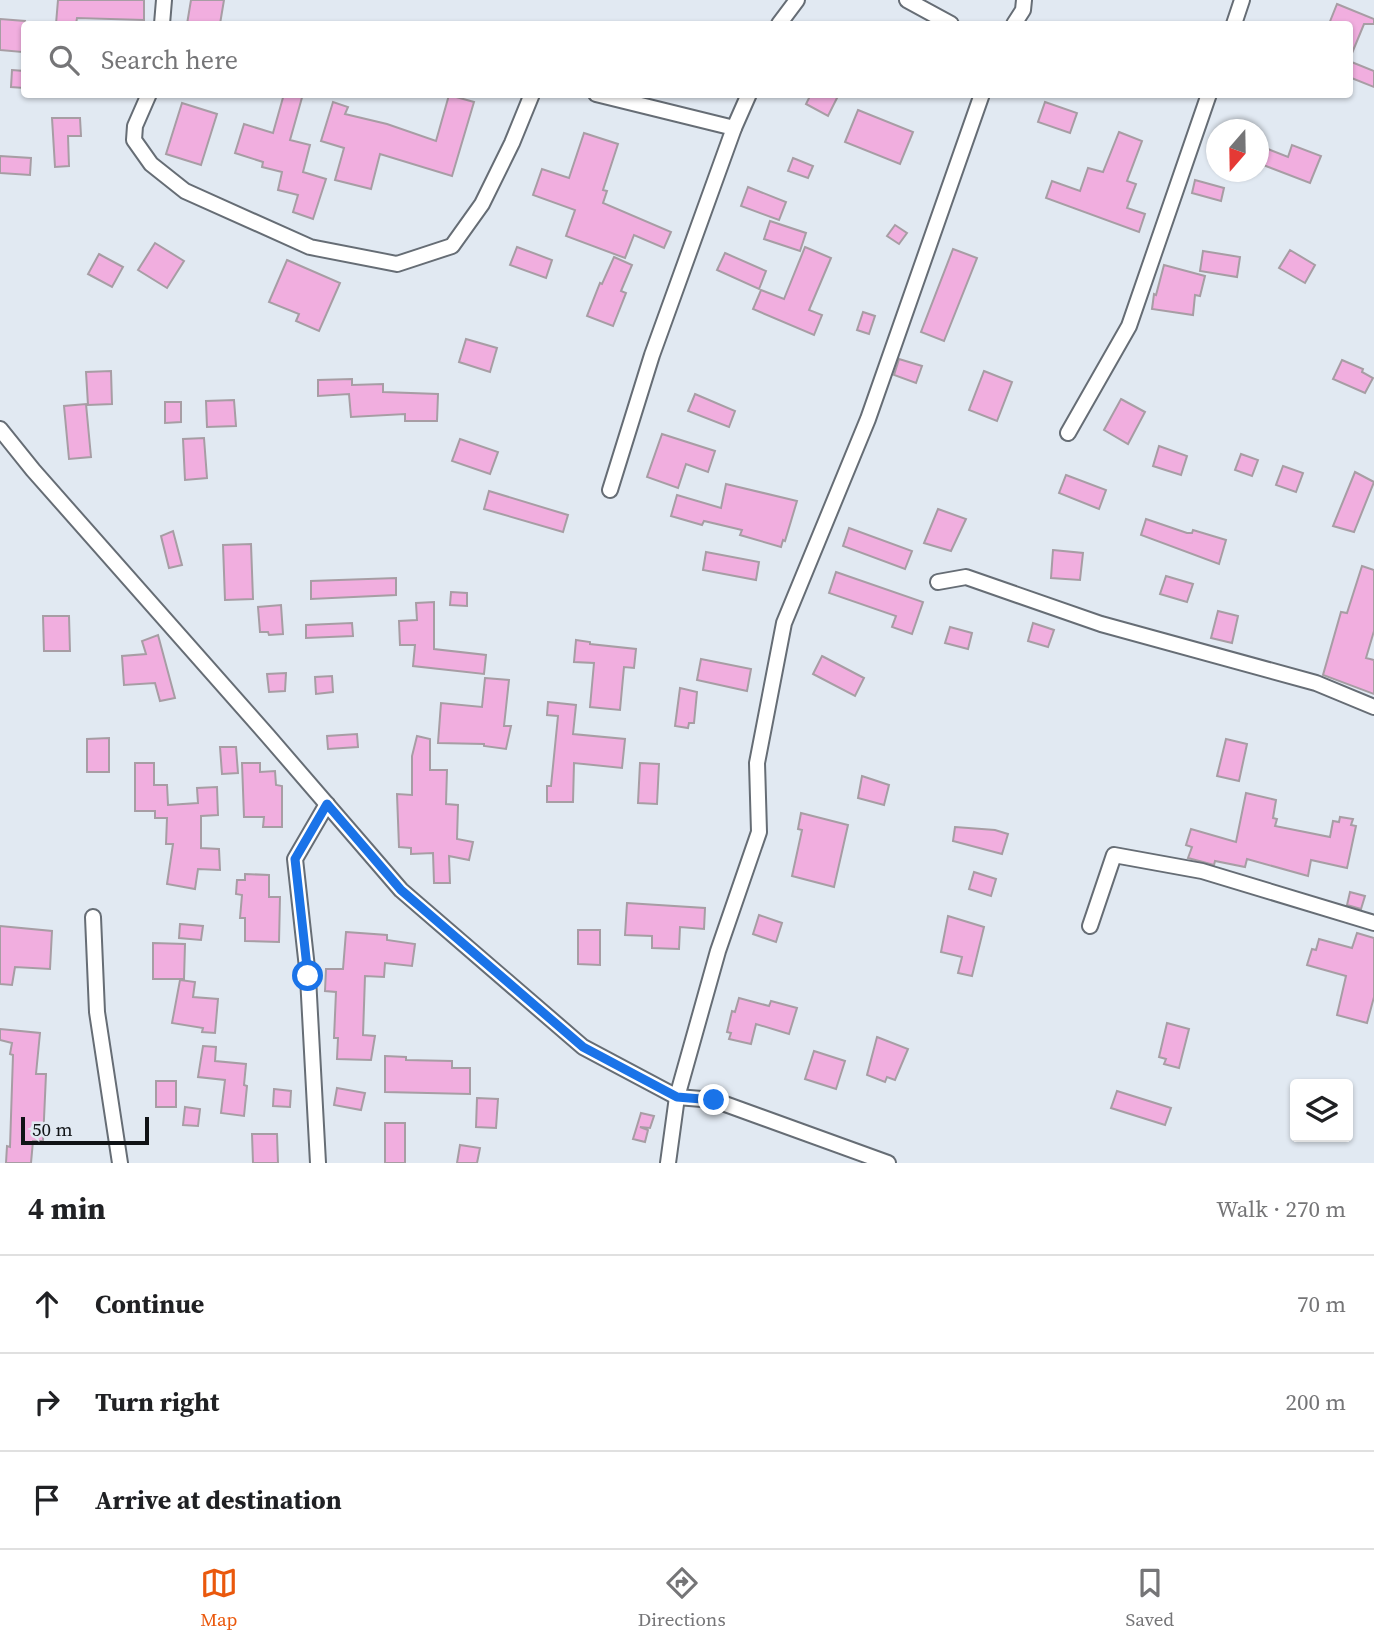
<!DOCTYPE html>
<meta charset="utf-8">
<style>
:root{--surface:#fff;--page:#f2f2f2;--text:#202124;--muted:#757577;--line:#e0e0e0;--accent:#ea580c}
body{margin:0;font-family:"Source Serif 4",serif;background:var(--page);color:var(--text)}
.controls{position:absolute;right:21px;bottom:21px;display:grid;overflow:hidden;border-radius:7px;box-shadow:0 2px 5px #0004}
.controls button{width:63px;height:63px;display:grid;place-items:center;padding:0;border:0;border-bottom:2px solid var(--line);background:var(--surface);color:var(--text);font:35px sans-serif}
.compass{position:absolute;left:1206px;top:119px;width:63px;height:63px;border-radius:50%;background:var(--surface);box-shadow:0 2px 5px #0004;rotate:200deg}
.scale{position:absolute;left:21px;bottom:18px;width:128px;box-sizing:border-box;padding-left:7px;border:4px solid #101316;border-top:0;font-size:19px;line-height:24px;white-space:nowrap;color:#101316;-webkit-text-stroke:5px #e1e9f2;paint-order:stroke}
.stop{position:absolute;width:21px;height:21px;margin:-16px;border:5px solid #1a73e8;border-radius:50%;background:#fff}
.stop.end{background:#1a73e8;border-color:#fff;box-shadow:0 2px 7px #0008}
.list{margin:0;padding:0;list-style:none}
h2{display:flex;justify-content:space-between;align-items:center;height:91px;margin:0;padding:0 28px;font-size:30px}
h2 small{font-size:23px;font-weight:400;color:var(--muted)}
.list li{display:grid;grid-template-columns:46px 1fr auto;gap:21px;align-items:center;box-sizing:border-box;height:98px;padding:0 28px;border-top:2px solid var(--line)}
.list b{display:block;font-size:26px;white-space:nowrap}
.list em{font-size:23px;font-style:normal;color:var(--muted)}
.icon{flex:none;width:38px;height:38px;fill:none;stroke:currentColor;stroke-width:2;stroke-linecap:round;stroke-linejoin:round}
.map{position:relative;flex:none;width:1374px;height:1163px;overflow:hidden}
.search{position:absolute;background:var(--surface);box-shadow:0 2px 5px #0004;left:21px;right:21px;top:21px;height:77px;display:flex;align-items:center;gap:18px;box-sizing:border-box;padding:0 24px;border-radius:7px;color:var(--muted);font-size:26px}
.sheet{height:385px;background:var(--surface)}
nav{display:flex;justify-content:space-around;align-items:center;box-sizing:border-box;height:98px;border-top:2px solid var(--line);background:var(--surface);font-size:19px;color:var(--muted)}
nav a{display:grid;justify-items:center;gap:4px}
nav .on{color:var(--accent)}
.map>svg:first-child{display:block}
</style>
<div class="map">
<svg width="1374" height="1163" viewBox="0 0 1374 1163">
<rect width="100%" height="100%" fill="#e1e9f2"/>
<g fill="#f1aedf" stroke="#a79da4" stroke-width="2">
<polygon points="58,0 144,0 144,20 77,18 76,24 56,24"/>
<polygon points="191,0 224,0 220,24 187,24"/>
<polygon points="1337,4 1374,19 1374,24 1364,24 1350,58 1349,24 1329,24"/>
<polygon points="0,19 25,21 22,52 0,50"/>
<polygon points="1349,61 1374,71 1374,87 1349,77"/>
<polygon points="12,70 24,71 24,88 11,87"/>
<polygon points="284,94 303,94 290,140 310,145 303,172 326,179 313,219 293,212 298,195 278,190 282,172 262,167 263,162 235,153 244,124 273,133"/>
<polygon points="811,94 839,94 828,116 806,104"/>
<polygon points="449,95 474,102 452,176 380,154 371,189 335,180 344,148 321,141 333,102 348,107 345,114 387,124 436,141"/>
<polygon points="1045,102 1077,113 1070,133 1038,122"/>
<polygon points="182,103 217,114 201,165 166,154"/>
<polygon points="858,110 913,132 900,164 845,142"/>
<polygon points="52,118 80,118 81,136 68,136 69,166 55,167"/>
<polygon points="1119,132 1142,141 1127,181 1136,184 1127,208 1145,214 1139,232 1046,198 1052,181 1080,191 1088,168 1103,172"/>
<polygon points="584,133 618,144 603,190 607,191 603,203 671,232 664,248 634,235 625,258 566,236 575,210 533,195 542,169 569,178"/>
<polygon points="1258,145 1288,157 1292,145 1321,156 1310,183 1258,163"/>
<polygon points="0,156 31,158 30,175 0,173"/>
<polygon points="793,158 813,166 808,178 788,171"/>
<polygon points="1195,180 1224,188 1221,201 1192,193"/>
<polygon points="748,187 786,202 779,220 741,206"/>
<polygon points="770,221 806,233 800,251 764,239"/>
<polygon points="895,225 907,233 899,244 887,236"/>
<polygon points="155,243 184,261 167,288 138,270"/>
<polygon points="517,247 552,260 546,278 510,265"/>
<polygon points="805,247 831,258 809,310 822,315 814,335 753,309 761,290 784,299"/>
<polygon points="953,249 977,258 944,341 921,332"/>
<polygon points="1290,250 1315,265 1305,283 1279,268"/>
<polygon points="1203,251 1240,257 1237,277 1200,271"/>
<polygon points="725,253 766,271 759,289 717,270"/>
<polygon points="99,254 123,267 112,287 88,274"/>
<polygon points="614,257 632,265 621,291 626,293 613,326 587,316 600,283 602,284"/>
<polygon points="287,260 340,283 319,331 296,321 299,314 269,302"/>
<polygon points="1164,265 1205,276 1200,296 1195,295 1193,315 1152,309 1154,294 1156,295"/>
<polygon points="863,312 875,316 869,334 857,330"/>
<polygon points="466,339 497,348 490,372 459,362"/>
<polygon points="899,359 922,366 916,383 894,375"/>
<polygon points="1342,360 1363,369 1362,372 1373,378 1365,393 1333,379"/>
<polygon points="111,371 112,404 88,405 86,372"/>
<polygon points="984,371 1012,382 997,421 969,410"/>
<polygon points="352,379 352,385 383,384 383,392 438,394 437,421 405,421 405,414 351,417 349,394 318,396 318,380"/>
<polygon points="695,394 735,411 729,427 688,411"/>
<polygon points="1121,399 1145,412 1128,444 1104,430"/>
<polygon points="234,400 236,426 207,427 206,401"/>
<polygon points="165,402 181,402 181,422 165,423"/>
<polygon points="86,404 91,457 69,459 64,406"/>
<polygon points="662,434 715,451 708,472 686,464 678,488 647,477"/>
<polygon points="204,438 207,478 185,480 183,439"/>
<polygon points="460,439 498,452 490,474 452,461"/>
<polygon points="1159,446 1187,456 1181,475 1153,466"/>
<polygon points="1241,454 1258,460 1252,476 1235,470"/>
<polygon points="1283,466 1303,473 1296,492 1276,485"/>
<polygon points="1355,472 1374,482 1354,532 1333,526"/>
<polygon points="1066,475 1106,490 1099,509 1059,493"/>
<polygon points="726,484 797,501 785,541 783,540 781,547 740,535 742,530 704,521 702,525 671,516 677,495 721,508"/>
<polygon points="489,491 568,515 563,532 484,509"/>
<polygon points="938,509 966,519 951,551 924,543"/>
<polygon points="1146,519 1187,533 1192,533 1193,530 1226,540 1219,564 1141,535"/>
<polygon points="849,528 912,551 905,569 843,546"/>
<polygon points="173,531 182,565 169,568 161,536"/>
<polygon points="251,544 253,599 225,600 223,545"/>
<polygon points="1053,550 1083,553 1080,580 1051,578"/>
<polygon points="706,552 759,562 756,580 703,570"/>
<polygon points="1362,566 1374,570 1374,631 1366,658 1374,660 1374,694 1323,675 1341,612 1347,613"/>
<polygon points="836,572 923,602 912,634 892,627 896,616 829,593"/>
<polygon points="1166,576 1193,584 1187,602 1160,594"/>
<polygon points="396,578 396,595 311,599 311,581"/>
<polygon points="451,592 467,593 467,606 450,605"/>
<polygon points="434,602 434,649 486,655 484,674 413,666 415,645 400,645 399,621 417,620 416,603"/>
<polygon points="281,605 283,634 269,635 268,632 260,632 258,607"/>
<polygon points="1218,611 1238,616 1232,643 1211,638"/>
<polygon points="43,616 69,616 70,651 44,651"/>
<polygon points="352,623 353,636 306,638 306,625"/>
<polygon points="1033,623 1054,630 1048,647 1028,641"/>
<polygon points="950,627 972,633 968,649 945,643"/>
<polygon points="158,635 175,698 160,701 155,683 124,685 122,656 146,654 142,641"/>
<polygon points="576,640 590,642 590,644 636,649 634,668 624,667 620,710 590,707 594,663 574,662"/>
<polygon points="822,656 864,678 855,696 813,674"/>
<polygon points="701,659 751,669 747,691 697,680"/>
<polygon points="286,673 285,691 269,692 267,674"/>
<polygon points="332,676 333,692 316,694 315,677"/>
<polygon points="485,678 509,680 504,726 511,726 506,749 484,746 484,744 438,743 441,703 482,707"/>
<polygon points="680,688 697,692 694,723 689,723 688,728 675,726"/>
<polygon points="548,702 576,705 573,734 625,739 622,768 574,763 573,802 547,802 547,786 551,786 558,716 547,715"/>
<polygon points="357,734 358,747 328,749 327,736"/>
<polygon points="417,736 430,739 430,770 447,770 446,804 458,805 457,839 473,842 469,860 449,856 450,883 434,883 433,853 411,854 411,848 399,847 397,794 412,795 412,756"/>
<polygon points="109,738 109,772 87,772 87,739"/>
<polygon points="1226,739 1247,744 1239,781 1217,776"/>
<polygon points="220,747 236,747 238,773 222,774"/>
<polygon points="135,763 154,763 154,785 167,785 168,805 198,803 197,788 217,787 218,815 201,816 201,848 219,849 220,870 198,869 195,889 167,884 173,844 166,844 167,818 155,818 155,811 135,811"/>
<polygon points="242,763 260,763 260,772 275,771 276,785 282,786 282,827 263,827 264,817 244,817"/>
<polygon points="640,763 659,764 657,804 638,803"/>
<polygon points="862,776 889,785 884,805 858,798"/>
<polygon points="1246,793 1276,800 1273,818 1277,819 1275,826 1330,837 1333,821 1339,822 1340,817 1353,819 1351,825 1356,826 1347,868 1311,860 1308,876 1247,859 1245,867 1215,861 1214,865 1188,858 1192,847 1186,845 1191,829 1236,842"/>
<polygon points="801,813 848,825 834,887 792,876 802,830 798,829"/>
<polygon points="955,827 995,830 1008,834 1002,854 953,841"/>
<polygon points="974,872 996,879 991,896 969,889"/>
<polygon points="245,874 269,875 269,897 280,897 279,942 245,941 245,918 240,918 242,895 236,894 237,880 245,880"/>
<polygon points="1350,892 1365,896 1361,909 1347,905"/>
<polygon points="627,903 705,908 704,929 680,927 679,949 652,948 652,936 625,935"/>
<polygon points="759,915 782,923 776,942 753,934"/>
<polygon points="948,916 984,927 972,976 958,973 962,957 941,952"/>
<polygon points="180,924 203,926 201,940 179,938"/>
<polygon points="0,926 52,931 50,969 15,967 12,985 0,984"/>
<polygon points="578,930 600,930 600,965 578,964"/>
<polygon points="346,932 387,935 387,940 415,944 412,966 385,963 384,977 365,976 363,1035 375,1036 371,1060 337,1059 338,1038 334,1038 336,992 325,991 326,969 343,969"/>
<polygon points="1357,933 1374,938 1374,997 1367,1023 1337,1015 1346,976 1307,965 1312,949 1316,950 1319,939 1352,948"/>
<polygon points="153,943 185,944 184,979 153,979"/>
<polygon points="180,980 195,982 193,997 218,999 215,1033 202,1032 203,1028 172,1023"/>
<polygon points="739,998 769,1006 771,1001 797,1008 789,1034 756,1024 751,1044 729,1039 731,1033 727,1032 732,1011 735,1012"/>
<polygon points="1167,1023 1189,1029 1179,1068 1164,1064 1166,1059 1159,1057"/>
<polygon points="0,1029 40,1033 36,1074 46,1074 43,1141 33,1141 31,1163 6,1163 7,1146 10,1147 13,1055 10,1054 12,1043 0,1040"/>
<polygon points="877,1037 908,1049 895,1080 887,1077 885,1082 867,1075"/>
<polygon points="203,1046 216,1047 215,1061 246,1064 244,1085 247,1086 244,1116 221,1113 225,1080 198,1077"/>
<polygon points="814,1051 845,1061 836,1089 805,1079"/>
<polygon points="385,1056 406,1057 406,1060 452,1061 452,1068 470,1068 470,1094 385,1092"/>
<rect x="156" y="1081" width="20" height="26"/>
<polygon points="337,1088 365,1093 361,1110 334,1105"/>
<polygon points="274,1089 291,1091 290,1107 273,1106"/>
<polygon points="1117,1091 1171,1108 1165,1125 1111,1108"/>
<polygon points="477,1098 498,1099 496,1128 476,1127"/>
<polygon points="185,1107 200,1109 198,1126 183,1125"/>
<polygon points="641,1113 654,1116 650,1128 640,1127 648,1130 645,1142 633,1139"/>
<rect x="385" y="1123" width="20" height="40"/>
<polygon points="252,1134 277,1134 278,1163 253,1163"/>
<polygon points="460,1145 480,1148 477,1163 457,1163"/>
</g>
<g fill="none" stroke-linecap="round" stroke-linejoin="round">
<g stroke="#666d75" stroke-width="18">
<g id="minor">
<polyline points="907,0 951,24"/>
<polyline points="162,24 164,0"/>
<polyline points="779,24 797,0"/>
<polyline points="1014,24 1023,10 1024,0"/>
<polyline points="1234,24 1242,0"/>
<polyline points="149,94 135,126 134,140 151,164 185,191 310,247 397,264 452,246 482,204 512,143 532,94"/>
<polyline points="596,94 734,128"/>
<polyline points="0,429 33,470 268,736 401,890 583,1047 677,1097 714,1100 888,1163"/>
<polyline points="1068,433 1129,326 1209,94"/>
<polyline points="610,490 652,355 734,128 749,94"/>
<polyline points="938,582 966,577 1101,624 1316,683 1374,707"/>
<polyline points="93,917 97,1012 120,1163"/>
<polyline points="1090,926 1114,855 1202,871 1374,923"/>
<polyline points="318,1163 308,977 295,859 327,804"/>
<polyline points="668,1163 677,1097 718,951 759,832 757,763 784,623 868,419 982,94"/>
</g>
</g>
<use href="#minor" stroke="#fff" stroke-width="14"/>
</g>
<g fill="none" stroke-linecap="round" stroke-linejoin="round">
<polyline stroke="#1a73e8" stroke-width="9" points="308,976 295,859 327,804 401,890 583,1047 677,1097 714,1100"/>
</g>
</svg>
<div class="controls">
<button><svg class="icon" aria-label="layers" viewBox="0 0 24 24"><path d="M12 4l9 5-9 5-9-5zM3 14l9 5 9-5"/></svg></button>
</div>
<svg class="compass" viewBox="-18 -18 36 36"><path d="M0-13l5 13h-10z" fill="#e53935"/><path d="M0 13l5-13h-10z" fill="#757577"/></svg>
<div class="scale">50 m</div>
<div class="stop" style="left:308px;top:976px"></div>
<div class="stop end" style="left:714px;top:1100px"></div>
<div class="search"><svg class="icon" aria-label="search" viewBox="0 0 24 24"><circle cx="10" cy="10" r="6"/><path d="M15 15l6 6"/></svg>Search here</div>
</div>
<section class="sheet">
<h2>4 min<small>Walk · 270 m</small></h2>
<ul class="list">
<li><svg class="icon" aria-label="ahead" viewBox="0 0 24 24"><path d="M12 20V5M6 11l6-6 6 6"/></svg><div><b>Continue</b></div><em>70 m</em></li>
<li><svg class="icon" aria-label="right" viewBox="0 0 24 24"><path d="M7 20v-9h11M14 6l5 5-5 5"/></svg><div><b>Turn right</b></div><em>200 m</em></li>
<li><svg class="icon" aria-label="arrive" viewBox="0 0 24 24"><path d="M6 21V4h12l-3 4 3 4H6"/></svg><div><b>Arrive at destination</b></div></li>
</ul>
</section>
<nav>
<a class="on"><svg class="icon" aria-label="map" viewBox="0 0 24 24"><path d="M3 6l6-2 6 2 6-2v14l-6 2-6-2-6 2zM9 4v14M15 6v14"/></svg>Map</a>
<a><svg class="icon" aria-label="directions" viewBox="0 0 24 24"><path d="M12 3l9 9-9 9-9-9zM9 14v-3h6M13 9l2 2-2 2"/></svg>Directions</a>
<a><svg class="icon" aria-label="saved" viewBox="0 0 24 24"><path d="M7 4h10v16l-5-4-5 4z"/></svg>Saved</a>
</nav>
